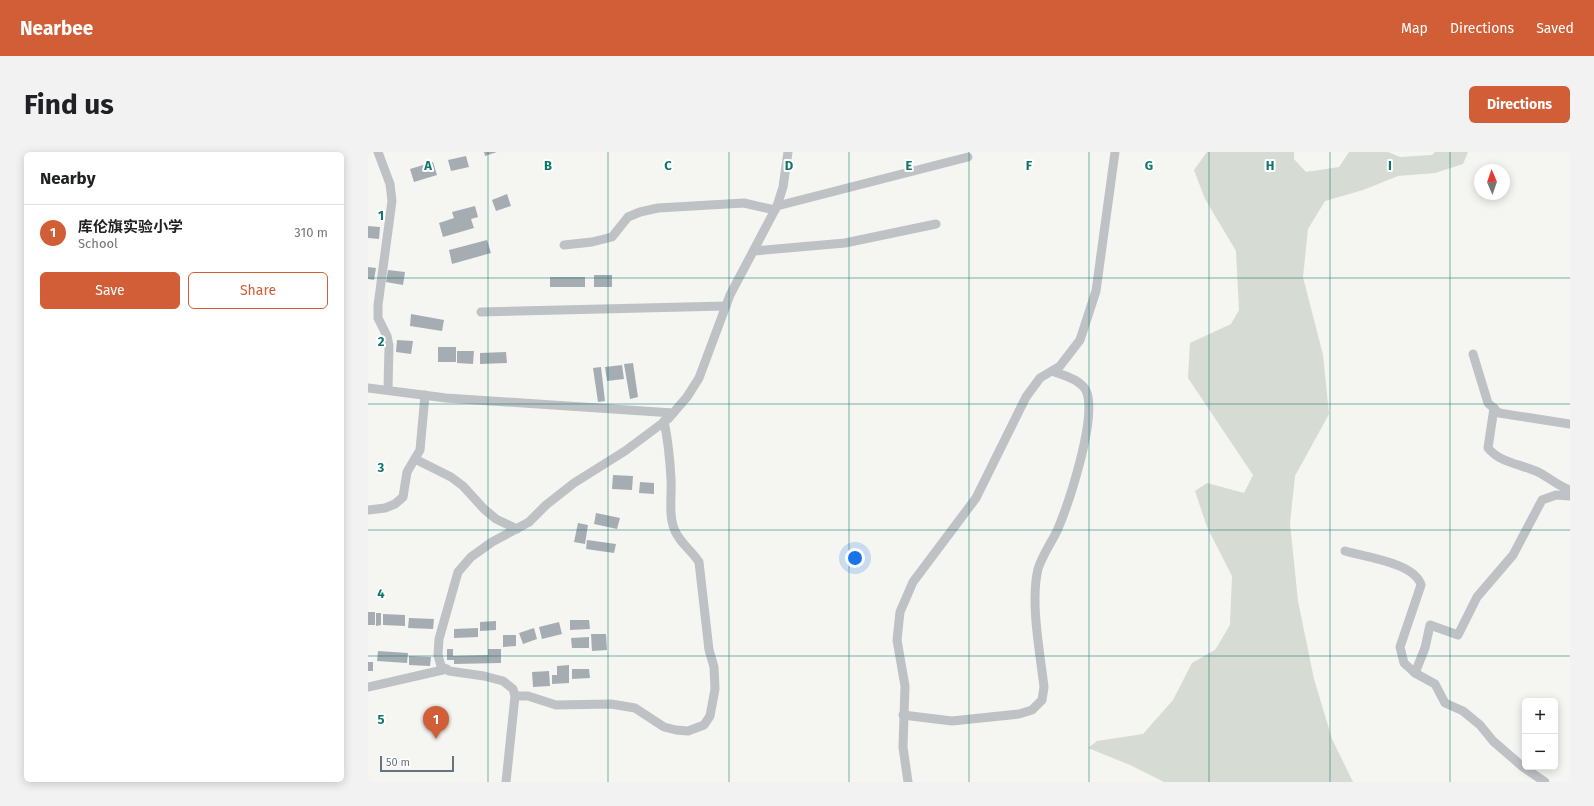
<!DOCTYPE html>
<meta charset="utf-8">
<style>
:root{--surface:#fff;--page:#f2f2f2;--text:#202124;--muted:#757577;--line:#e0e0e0;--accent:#d15e36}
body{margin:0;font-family:"Fira Sans","Noto Sans SC",sans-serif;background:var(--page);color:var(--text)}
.controls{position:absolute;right:12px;bottom:12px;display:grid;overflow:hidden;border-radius:6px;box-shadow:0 2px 10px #0003}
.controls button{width:36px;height:36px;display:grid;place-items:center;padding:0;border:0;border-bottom:1px solid var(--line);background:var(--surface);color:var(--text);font:20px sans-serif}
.compass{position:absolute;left:1106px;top:12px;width:36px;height:36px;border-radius:50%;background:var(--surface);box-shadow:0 2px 10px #0003;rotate:358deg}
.scale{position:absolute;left:12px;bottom:10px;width:74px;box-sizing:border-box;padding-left:4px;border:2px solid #677480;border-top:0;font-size:11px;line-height:14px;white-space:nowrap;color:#677480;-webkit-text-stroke:3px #fff;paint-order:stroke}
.you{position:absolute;left:487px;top:406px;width:14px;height:14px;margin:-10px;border:3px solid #fff;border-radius:50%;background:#1a73e8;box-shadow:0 0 0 6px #1a73e833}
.badge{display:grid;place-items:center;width:26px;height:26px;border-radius:50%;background:var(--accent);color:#fff;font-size:13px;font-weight:700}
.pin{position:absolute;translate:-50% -33px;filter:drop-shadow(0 1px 2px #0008)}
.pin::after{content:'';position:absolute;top:21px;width:14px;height:12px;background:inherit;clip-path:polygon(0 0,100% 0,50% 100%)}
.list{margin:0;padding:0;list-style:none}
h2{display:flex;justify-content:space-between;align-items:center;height:52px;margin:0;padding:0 16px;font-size:17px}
h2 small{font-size:13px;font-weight:400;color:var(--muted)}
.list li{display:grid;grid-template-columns:26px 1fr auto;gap:12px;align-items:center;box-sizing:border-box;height:56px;padding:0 16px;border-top:1px solid var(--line)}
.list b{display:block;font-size:15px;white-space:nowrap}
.list p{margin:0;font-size:13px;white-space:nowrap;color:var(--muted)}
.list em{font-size:13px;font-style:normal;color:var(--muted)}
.actions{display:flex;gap:8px;padding:12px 16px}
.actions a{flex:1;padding:9px 0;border:1px solid var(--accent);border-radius:6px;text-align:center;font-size:14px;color:var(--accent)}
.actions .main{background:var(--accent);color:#fff}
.map{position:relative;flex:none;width:1202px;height:630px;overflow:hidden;border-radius:6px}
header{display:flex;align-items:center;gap:24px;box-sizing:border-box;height:56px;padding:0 20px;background:var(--accent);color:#fff}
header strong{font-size:19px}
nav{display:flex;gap:22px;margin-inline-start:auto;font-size:14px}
.intro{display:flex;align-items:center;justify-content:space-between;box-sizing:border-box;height:96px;padding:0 24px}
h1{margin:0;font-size:28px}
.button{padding:10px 18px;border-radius:6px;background:var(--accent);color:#fff;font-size:14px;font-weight:700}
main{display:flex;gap:24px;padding:0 24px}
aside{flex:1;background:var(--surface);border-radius:6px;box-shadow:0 2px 10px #0003}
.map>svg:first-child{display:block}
</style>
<header>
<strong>Nearbee</strong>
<nav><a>Map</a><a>Directions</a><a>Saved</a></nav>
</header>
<div class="intro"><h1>Find us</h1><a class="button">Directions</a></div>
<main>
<aside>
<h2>Nearby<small></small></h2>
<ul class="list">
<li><span class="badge">1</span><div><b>库伦旗实验小学</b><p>School</p></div><em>310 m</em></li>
</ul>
<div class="actions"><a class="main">Save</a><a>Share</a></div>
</aside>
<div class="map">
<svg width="1202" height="630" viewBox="0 0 1202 630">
<rect width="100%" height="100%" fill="#f5f5f2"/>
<polygon fill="#d6dbd3" points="839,0 926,0 926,7 938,20 971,15 981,0 1020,0 1032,5 1064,3 1067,0 1100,0 1095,12 1067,21 1030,24 995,38 957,49 940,77 935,125 955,203 961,262 927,324 922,371 930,449 946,527 964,587 985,630 796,630 762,613 720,596 729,589 775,582 805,548 824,511 847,498 862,473 864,424 839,375 827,339 839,331 876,341 885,323 820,226 822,191 863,172 871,158 868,99 837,47 826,18"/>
<g fill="#a6adb2">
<polygon points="116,0 129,0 117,4"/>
<polygon points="98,4 101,15 83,19 80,8"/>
<polygon points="65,10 69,23 46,30 42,17"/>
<polygon points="139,42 143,54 128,59 124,48"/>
<polygon points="107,54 110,65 103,67 106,76 75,85 71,71 86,66 84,60"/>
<polygon points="0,74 12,75 11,87 0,86"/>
<polygon points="119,88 123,101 84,112 81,98"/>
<polygon points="0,115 8,116 6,128 0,127"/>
<polygon points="20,118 37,120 35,133 18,130"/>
<rect x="226" y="123" width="18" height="12"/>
<rect x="182" y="125" width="35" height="10"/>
<polygon points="43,162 76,168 74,179 42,174"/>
<polygon points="29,188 45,189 43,202 28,200"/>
<rect x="70" y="195" width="18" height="15"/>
<polygon points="89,199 106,199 105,212 89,211"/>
<polygon points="138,200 139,211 112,212 112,201"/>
<polygon points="265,211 270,245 262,247 256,212"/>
<polygon points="254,213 256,227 239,229 237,215"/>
<polygon points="233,215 237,249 230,250 225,216"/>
<polygon points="245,323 265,324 264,338 244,337"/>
<polygon points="272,330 286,331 286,342 271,341"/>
<polygon points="228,361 252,366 249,377 226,372"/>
<polygon points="210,371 220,373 217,392 206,390"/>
<polygon points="219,388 248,392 246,401 218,397"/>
<rect x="0" y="460" width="7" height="13"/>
<polygon points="8,461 13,461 13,473 8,474"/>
<polygon points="15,462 37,463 37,474 15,473"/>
<polygon points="41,466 66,467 65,477 40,476"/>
<polygon points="202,468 221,468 222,477 202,478"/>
<polygon points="128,469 128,478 112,479 112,470"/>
<polygon points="191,470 194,482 174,487 171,475"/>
<polygon points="110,476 110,485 86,486 86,477"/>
<polygon points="166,476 169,487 155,492 151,481"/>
<polygon points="223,482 238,482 239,498 224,499"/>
<polygon points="135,483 148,483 148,494 135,495"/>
<polygon points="221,485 221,496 204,496 203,486"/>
<polygon points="79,497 85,497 85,504 120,503 120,497 133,497 133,511 86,512 86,508 79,508"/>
<polygon points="10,499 40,501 39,511 9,509"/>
<polygon points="41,504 63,505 62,514 41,513"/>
<rect x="0" y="510" width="5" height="9"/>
<polygon points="201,513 201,531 184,532 184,523 189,523 189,514"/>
<polygon points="204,517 221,517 222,526 204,527"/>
<polygon points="181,519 182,534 165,535 164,520"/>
</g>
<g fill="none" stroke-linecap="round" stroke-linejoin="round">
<g stroke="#bec2c5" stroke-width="9">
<polyline points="10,0 22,32 24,49 10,153 10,166 19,184 21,194 20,237"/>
<polyline points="409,54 600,5"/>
<polyline points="196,93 224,90 244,85 260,65 272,60 290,56 376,51 407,58"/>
<polyline points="386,99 477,91 568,72"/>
<polyline points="113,160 358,154"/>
<polyline points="1105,202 1120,251 1131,261 1202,272"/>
<polyline points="0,236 78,246 305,261"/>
<path d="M1126,256L1120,296C1133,312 1155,312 1172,321C1183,327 1190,334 1202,338"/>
<polyline points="47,307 83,325 95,334 116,357 128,367 149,377"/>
<polyline points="0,358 17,356 27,352 35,345 39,320 52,298 57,243"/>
<path d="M977,399C997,405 1047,411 1053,433L1032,495L1036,511L1047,521L1067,532L1077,551L1095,559L1112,573L1125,589L1155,615L1177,630"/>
<polyline points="1047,521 1057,496 1062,473 1090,483 1109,445 1145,403 1174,348 1188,343 1202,344"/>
<polyline points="0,535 79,517"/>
<path d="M147,544H160L188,553L243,552L267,556L296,575L308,578L320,579L336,573L342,564L347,537L346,515L341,498L331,410C324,399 313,392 307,379C300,363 304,344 303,327C302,307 300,289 296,269"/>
<path d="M535,563L584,569L651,562L664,558L674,548L676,535C672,500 662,450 670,417C674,404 683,391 689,379C701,351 728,269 719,241C715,228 695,223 684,219"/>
<polyline points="138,630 147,544 145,537 135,529 116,524 81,519 73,514 70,503 71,487 90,420 103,405 124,390 161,370 178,353 206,331 257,299 300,267 319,245 331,226 362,143 409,54 415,35 420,0"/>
<polyline points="540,630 535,595 537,534 529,488 532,460 545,430 608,346 658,245 672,226 692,214 712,188 728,139 747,0"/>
</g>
</g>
<path fill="none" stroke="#0f766e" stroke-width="1" stroke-opacity="0.55" d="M120,0V630M240,0V630M361,0V630M481,0V630M601,0V630M721,0V630M841,0V630M962,0V630M1082,0V630M0,126H1202M0,252H1202M0,378H1202M0,504H1202"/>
<g font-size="13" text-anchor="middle" font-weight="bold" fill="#0f766e" stroke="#fff" stroke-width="4" stroke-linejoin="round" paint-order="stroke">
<text x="60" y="18">A</text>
<text x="180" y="18">B</text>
<text x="300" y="18">C</text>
<text x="421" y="18">D</text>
<text x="541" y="18">E</text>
<text x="661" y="18">F</text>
<text x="781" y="18">G</text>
<text x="902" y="18">H</text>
<text x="1022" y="18">I</text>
<text x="13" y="68">1</text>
<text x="13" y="194">2</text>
<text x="13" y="320">3</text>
<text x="13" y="446">4</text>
<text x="13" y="572">5</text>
</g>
</svg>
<div class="controls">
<button>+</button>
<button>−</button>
</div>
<svg class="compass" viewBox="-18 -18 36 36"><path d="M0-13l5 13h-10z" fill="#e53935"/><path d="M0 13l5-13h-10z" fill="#757577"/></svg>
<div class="scale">50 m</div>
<div class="you"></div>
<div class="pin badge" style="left:68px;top:587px">1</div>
</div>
</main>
